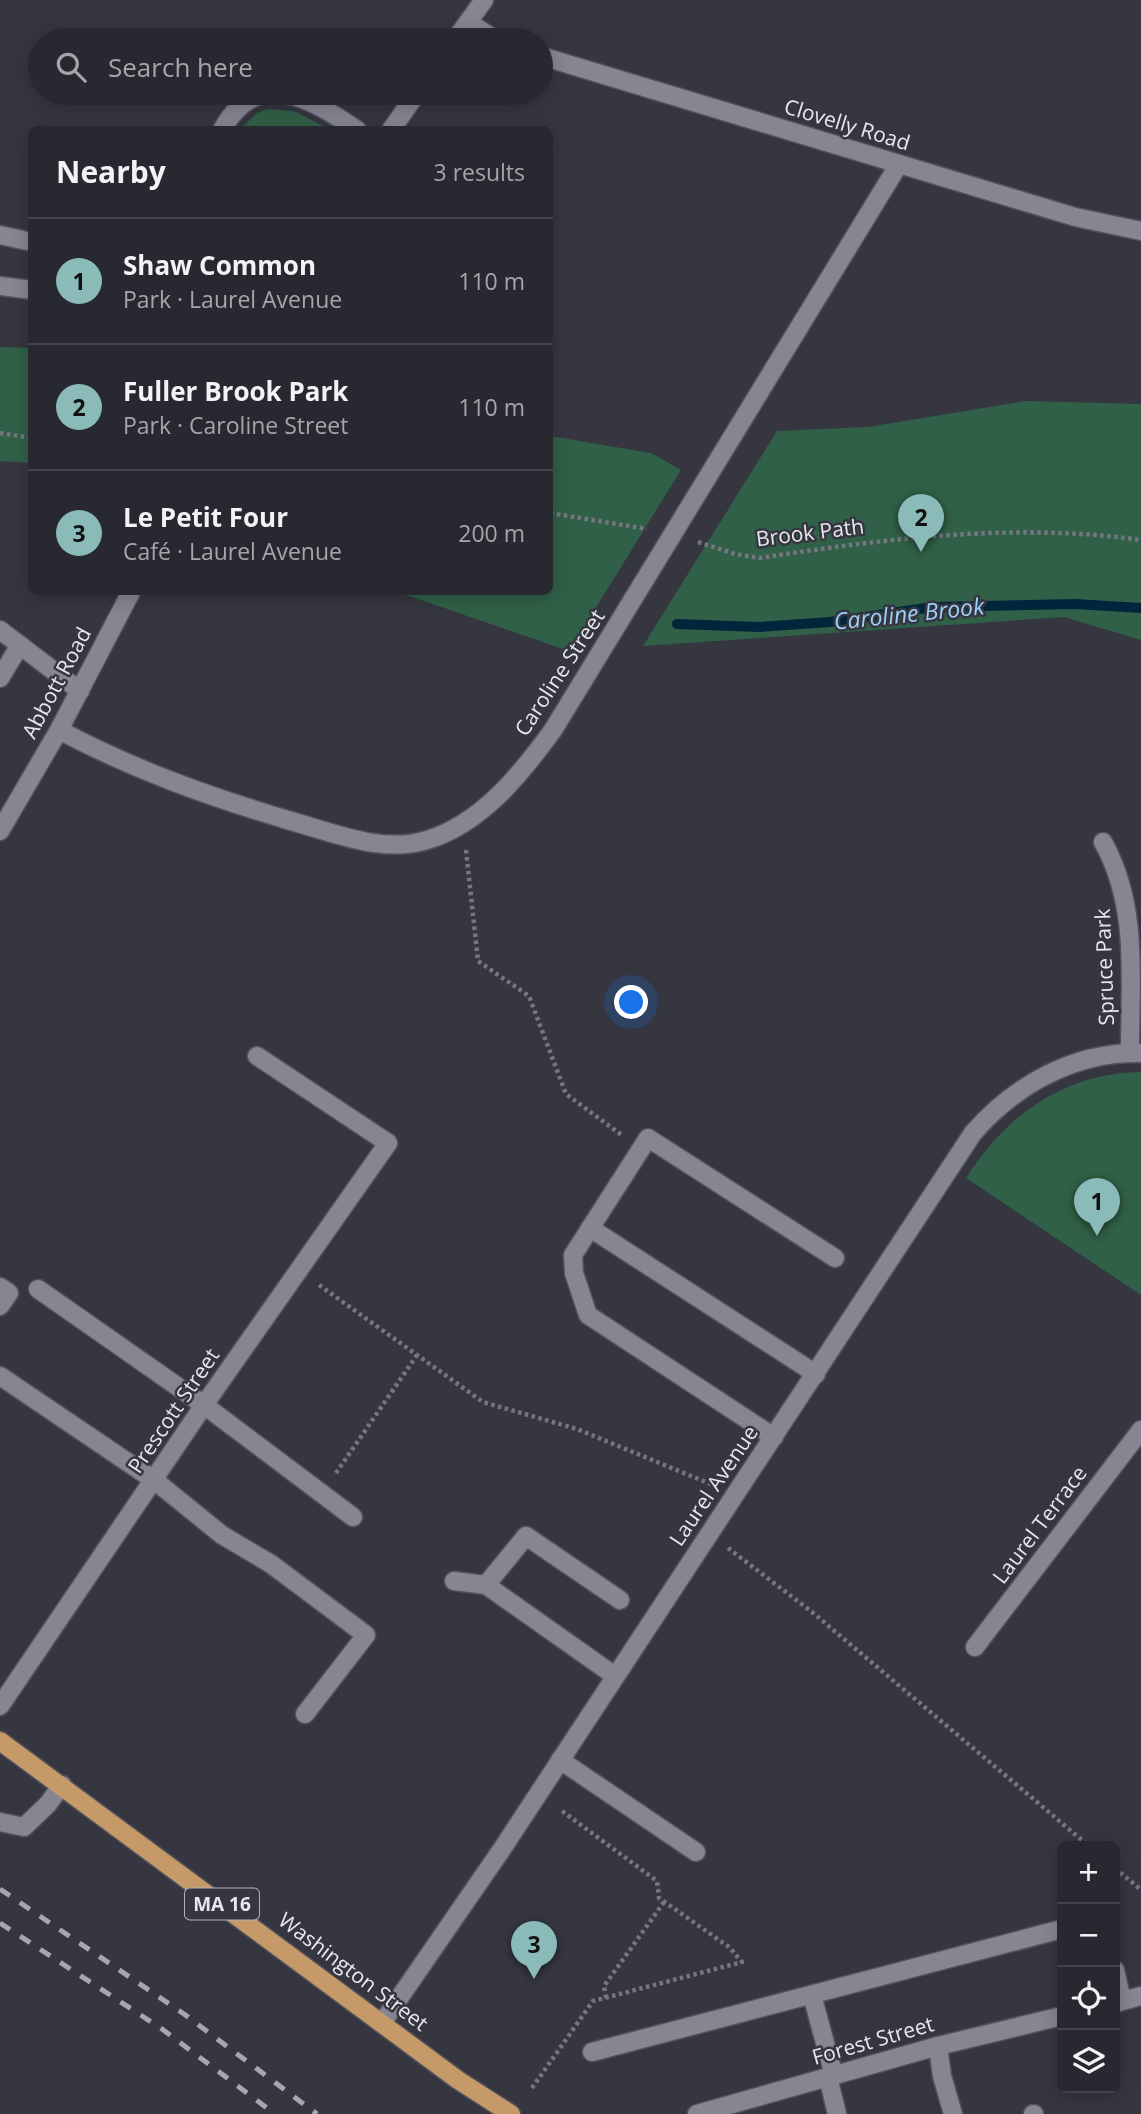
<!DOCTYPE html>
<meta charset="utf-8">
<style>
:root{--surface:#282831;--page:#303039;--text:#f1f3f6;--muted:#a5a6ab;--line:#44444d;--accent:#8bbbb9}
body{margin:0;font-family:"Open Sans",sans-serif;background:var(--page);color:var(--text)}
.controls{position:absolute;right:21px;bottom:21px;display:grid;overflow:hidden;border-radius:10px;box-shadow:0 4px 18px #0003}
.controls button{width:63px;height:63px;display:grid;place-items:center;padding:0;border:0;border-bottom:2px solid var(--line);background:var(--surface);color:var(--text);font:35px sans-serif}
.you{position:absolute;left:632px;top:1003px;width:24px;height:24px;margin:-18px;border:5px solid #fff;border-radius:50%;background:#1a73e8;box-shadow:0 0 0 10px #1a73e833}
.badge{display:grid;place-items:center;width:46px;height:46px;border-radius:50%;background:var(--accent);color:#111;font-size:23px;font-weight:700}
.pin{position:absolute;translate:-50% -58px;filter:drop-shadow(0 2px 4px #0008)}
.pin::after{content:'';position:absolute;top:37px;width:24px;height:21px;background:inherit;clip-path:polygon(0 0,100% 0,50% 100%)}
.list{margin:0;padding:0;list-style:none}
h2{display:flex;justify-content:space-between;align-items:center;height:91px;margin:0;padding:0 28px;font-size:30px}
h2 small{font-size:23px;font-weight:400;color:var(--muted)}
.list li{display:grid;grid-template-columns:46px 1fr auto;gap:21px;align-items:center;box-sizing:border-box;height:126px;padding:0 28px;border-top:2px solid var(--line)}
.list b{display:block;font-size:26px;white-space:nowrap}
.list p{margin:0;font-size:23px;white-space:nowrap;color:var(--muted)}
.list em{font-size:23px;font-style:normal;color:var(--muted)}
.icon{flex:none;width:38px;height:38px;fill:none;stroke:currentColor;stroke-width:2;stroke-linecap:round;stroke-linejoin:round}
.map{position:relative;flex:none;width:1141px;height:2114px;overflow:hidden}
.search{position:absolute;background:var(--surface);box-shadow:0 4px 18px #0003;left:28px;top:28px;width:525px;height:77px;display:flex;align-items:center;gap:18px;box-sizing:border-box;padding:0 24px;border-radius:38px;color:var(--muted);font-size:26px}
.panel{position:absolute;background:var(--surface);box-shadow:0 4px 18px #0003;left:28px;top:126px;width:525px;height:469px;border-radius:10px}
.map>svg:first-child{display:block}
</style>
<div class="map">
<svg width="1141" height="2114" viewBox="0 0 1141 2114">
<rect width="100%" height="100%" fill="#363641"/>
<g fill="#306047">
<polygon points="268,109 294,111 329,129 240,129 257,113"/>
<polygon points="0,347 31,348 31,463 0,461"/>
<polygon points="1025,401 1141,404 1141,640 1064,617 643,646 777,431 868,427"/>
<polygon points="550,436 651,453 681,470 569,651 398,592 550,592"/>
<path d="M1141,1072V1295L966,1178C1006,1115 1064,1073 1141,1072Z"/>
</g>
<g fill="none" stroke-linecap="round" stroke-linejoin="round">
<polyline stroke="#01263c" stroke-width="10" points="677,624 760,627 830,622 933,607 1075,604 1141,608"/>
<g stroke="#52525b" stroke-width="21">
<g id="lane">
<path d="M222,130C257,66 312,99 357,130"/>
<polyline points="0,235 32,242"/>
<polyline points="0,286 32,290"/>
<polyline points="0,630 80,691"/>
<polyline points="0,678 20,645"/>
<polyline points="257,1056 388,1143"/>
<polyline points="590,1228 816,1374"/>
<polyline points="0,1287 9,1293 0,1306"/>
<polyline points="38,1289 204,1405 353,1517"/>
<polyline points="0,1376 154,1480 222,1535 271,1564 366,1635 305,1714"/>
<polyline points="774,1437 588,1315 574,1273 573,1255 648,1138 835,1258"/>
<polyline points="454,1581 486,1585 615,1676"/>
<polyline points="486,1585 526,1536 620,1600"/>
<polyline points="560,1760 696,1852"/>
<polyline points="0,1822 24,1827 48,1804 62,1785"/>
<polyline points="1115,1970 1122,2001"/>
<polyline points="812,1995 834,2076"/>
<polyline points="938,2046 942,2076 953,2114"/>
<polyline points="592,2052 1062,1929"/>
<polyline points="828,2077 837,2114"/>
<polyline points="1033,2114 1034,2114"/>
</g>
</g>
<g stroke="#52525b" stroke-width="21">
<g id="street">
<polyline points="468,22 496,40"/>
<polyline points="455,40 484,0"/>
<polyline points="541,56 1075,217 1141,231"/>
<polyline points="391,130 417,93"/>
<path d="M59,730C134,770 210,797 291,821C334,833 383,854 427,840C481,824 521,774 553,730L899,164"/>
<polyline points="0,831 59,730 131,592"/>
<path d="M1103,842C1139,906 1130,980 1130,1052"/>
<polyline points="975,1647 1141,1430"/>
<polyline points="0,1706 204,1405 388,1143"/>
<path d="M382,2023L502,1849L973,1133C1015,1085 1075,1051 1141,1053"/>
</g>
</g>
<g stroke="#52525b" stroke-width="21">
<g id="secondary">
<polyline points="1115,2003 1141,1996"/>
<polyline points="697,2114 938,2046 1062,2016"/>
</g>
</g>
<g stroke="#52525b" stroke-width="21">
<polyline id="primary" points="0,1741 458,2080 511,2114"/>
</g>
<g stroke="#767680" stroke-width="4.5" stroke-dasharray="3.5 3.5" stroke-linecap="butt">
<polyline points="0,433 32,438"/>
<polyline points="550,513 647,529"/>
<path d="M698,542L735,554L759,558C884,539 1014,522 1141,540"/>
<polyline points="466,850 478,961 529,996 566,1094 623,1136"/>
<polyline points="319,1285 483,1402 577,1429 713,1485"/>
<polyline points="336,1473 417,1355"/>
<polyline points="728,1548 812,1612 1089,1846"/>
<polyline points="1115,1868 1141,1890"/>
<polyline points="606,1998 604,1986 664,1902"/>
<polyline points="532,2088 593,2001 742,1962 729,1947 659,1898 657,1881 562,1811"/>
</g>
<use href="#lane" stroke="#868693" stroke-width="18"/>
<use href="#street" stroke="#868693" stroke-width="18"/>
<use href="#secondary" stroke="#868693" stroke-width="18"/>
<use href="#primary" stroke="#c69968" stroke-width="18"/>
<g stroke="#a6a6af" stroke-width="5" stroke-dasharray="12 12" stroke-linecap="butt">
<polyline points="0,1889 184,2014 317,2114"/>
<polyline points="0,1923 162,2029 275,2114"/>
</g>
</g>
<g text-anchor="middle" stroke-width="5" stroke-linejoin="round" paint-order="stroke">
<rect fill="#363641" stroke="#b2b2ba" stroke-width="2" x="185" y="1888.5" width="74" height="31" rx="5"/>
<g font-size="19" font-weight="bold" fill="#e7e7ee">
<text x="222" y="1911">MA 16</text>
</g>
<g font-size="21" fill="#e7e7ee" stroke="#363641">
<text transform="translate(847 125) rotate(17)" y="7">Clovelly Road</text>
<text transform="translate(810 533) rotate(-7)" y="7">Brook Path</text>
<text transform="translate(560 673) rotate(-57)" y="7">Caroline Street</text>
<text transform="translate(57 683) rotate(-62)" y="7">Abbott Road</text>
<text transform="translate(1105 967) rotate(-92)" y="7">Spruce Park</text>
<text transform="translate(174 1411) rotate(-56)" y="7">Prescott Street</text>
<text transform="translate(714 1486) rotate(-56)" y="7">Laurel Avenue</text>
<text transform="translate(1040 1525) rotate(-53)" y="7">Laurel Terrace</text>
<text transform="translate(353 1972) rotate(37)" y="7">Washington Street</text>
<text transform="translate(873 2041) rotate(-16)" y="7">Forest Street</text>
</g>
<g font-size="23" font-style="italic" fill="#9dd0f7" stroke="#363641">
<text transform="translate(909 614) rotate(-6)" y="8">Caroline Brook</text>
</g>
</g>
</svg>
<div class="controls">
<button>+</button>
<button>−</button>
<button><svg class="icon" aria-label="locate" viewBox="0 0 24 24"><circle cx="12" cy="12" r="6"/><path d="M12 2v4M12 18v4M2 12h4M18 12h4"/></svg></button>
<button><svg class="icon" aria-label="layers" viewBox="0 0 24 24"><path d="M12 4l9 5-9 5-9-5zM3 14l9 5 9-5"/></svg></button>
</div>
<div class="you"></div>
<div class="pin badge" style="left:1097px;top:1236px">1</div>
<div class="pin badge" style="left:921px;top:552px">2</div>
<div class="pin badge" style="left:534px;top:1979px">3</div>
<div class="search"><svg class="icon" aria-label="search" viewBox="0 0 24 24"><circle cx="10" cy="10" r="6"/><path d="M15 15l6 6"/></svg>Search here</div>
<section class="panel">
<h2>Nearby<small>3 results</small></h2>
<ul class="list">
<li><span class="badge">1</span><div><b>Shaw Common</b><p>Park · Laurel Avenue</p></div><em>110 m</em></li>
<li><span class="badge">2</span><div><b>Fuller Brook Park</b><p>Park · Caroline Street</p></div><em>110 m</em></li>
<li><span class="badge">3</span><div><b>Le Petit Four</b><p>Café · Laurel Avenue</p></div><em>200 m</em></li>
</ul>
</section>
</div>
